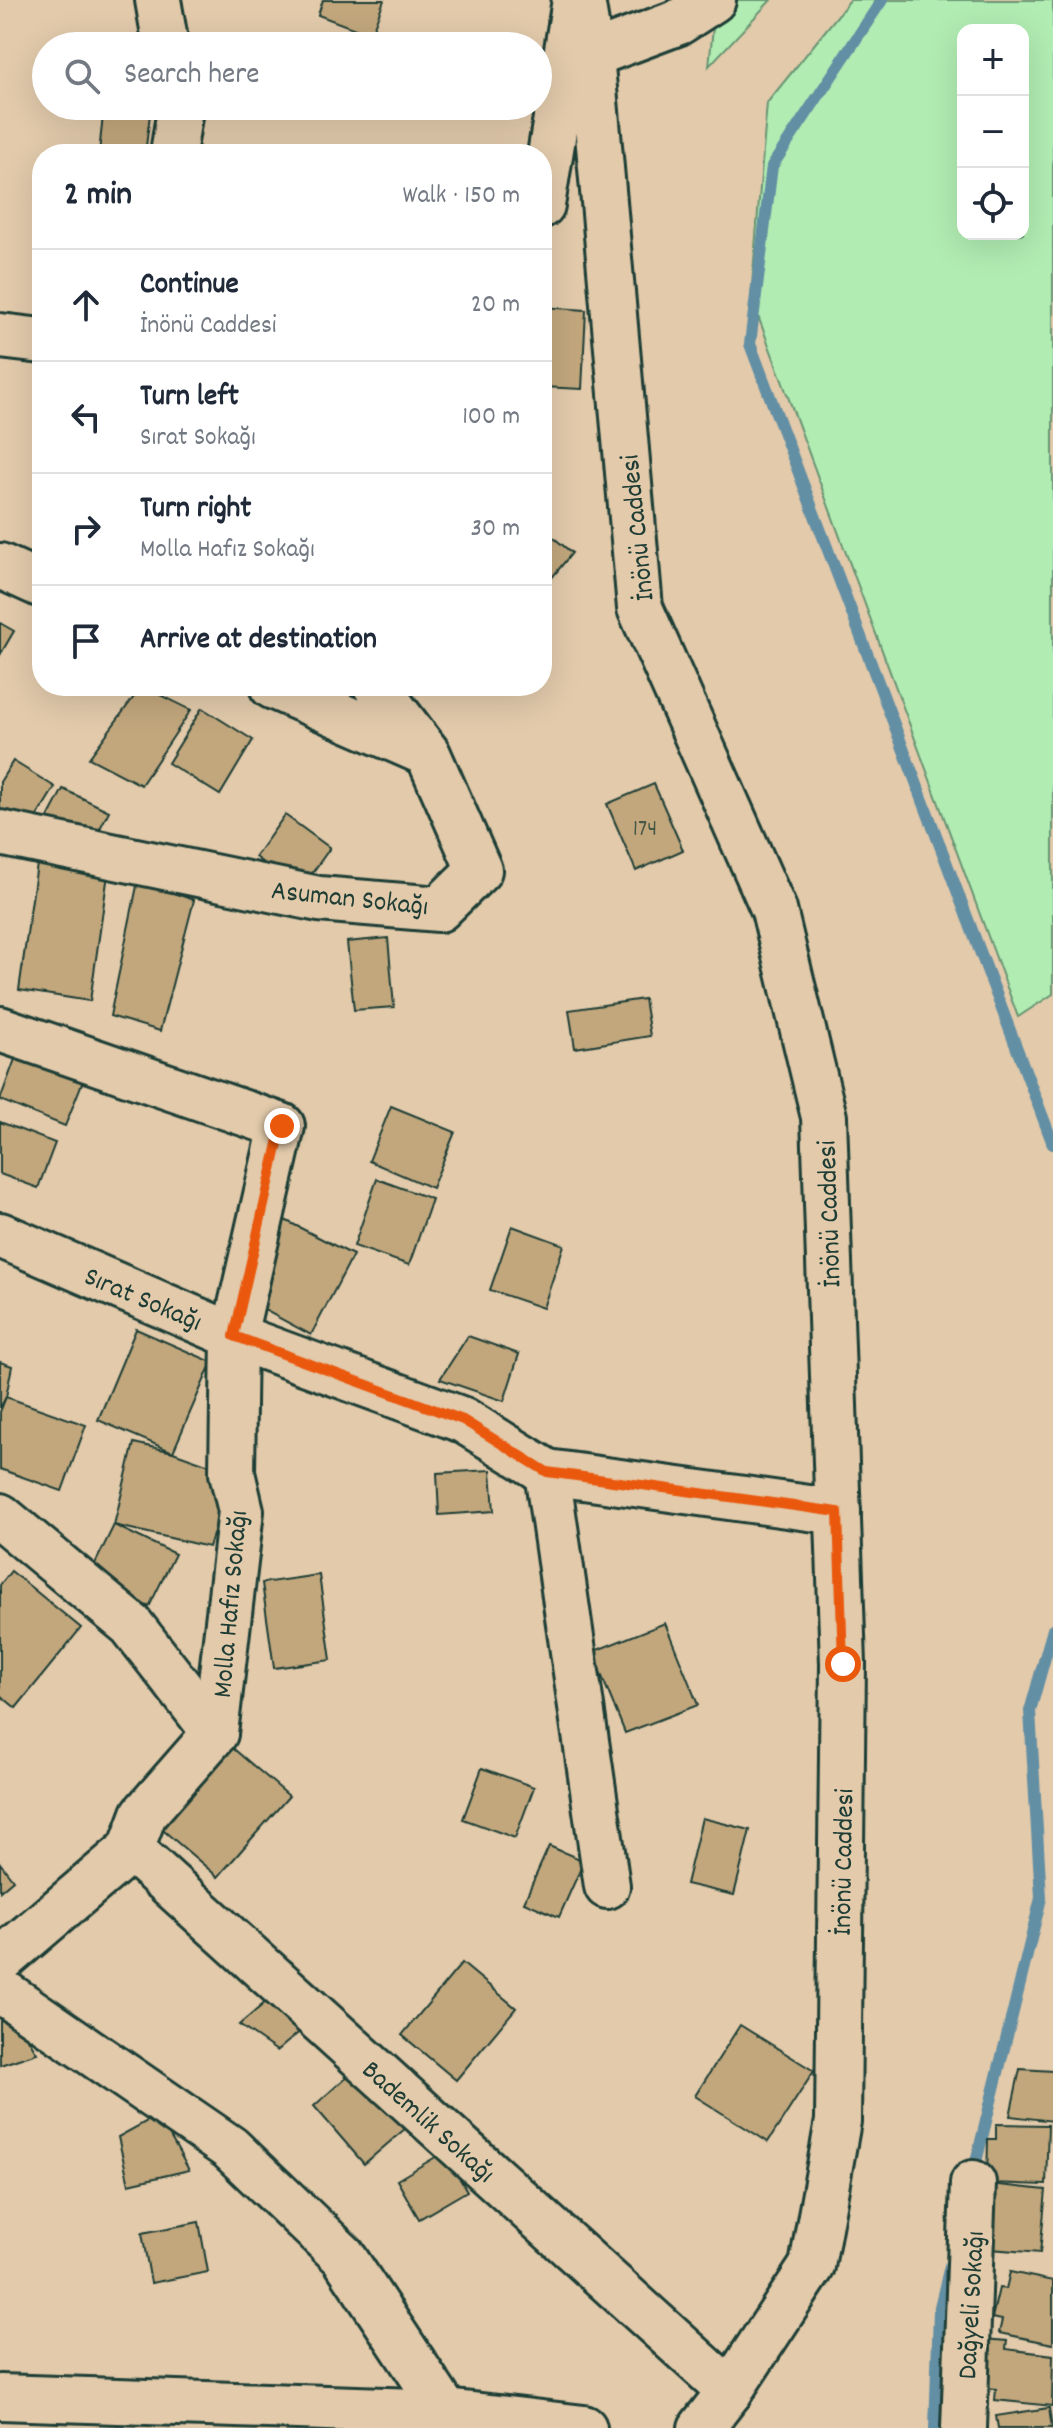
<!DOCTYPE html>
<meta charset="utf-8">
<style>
:root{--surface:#fff;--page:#f2f2f3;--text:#1f2937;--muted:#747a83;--line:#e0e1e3}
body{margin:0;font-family:Dekko,sans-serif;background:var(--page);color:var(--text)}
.controls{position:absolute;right:24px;top:24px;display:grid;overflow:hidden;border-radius:16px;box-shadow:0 8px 32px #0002}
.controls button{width:72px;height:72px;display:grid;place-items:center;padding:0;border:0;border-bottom:2px solid var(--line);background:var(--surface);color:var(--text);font:40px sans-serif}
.stop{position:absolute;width:24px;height:24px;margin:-18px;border:6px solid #ea580c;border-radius:50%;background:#fff}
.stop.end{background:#ea580c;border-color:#fff;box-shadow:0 2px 8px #0008}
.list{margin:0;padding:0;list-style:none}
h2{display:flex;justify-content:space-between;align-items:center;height:104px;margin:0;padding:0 32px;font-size:34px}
h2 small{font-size:26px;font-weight:400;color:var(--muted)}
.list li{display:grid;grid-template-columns:52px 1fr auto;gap:24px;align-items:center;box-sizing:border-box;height:112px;padding:0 32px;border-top:2px solid var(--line)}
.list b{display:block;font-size:30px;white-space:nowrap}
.list p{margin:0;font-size:26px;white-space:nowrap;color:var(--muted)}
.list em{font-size:26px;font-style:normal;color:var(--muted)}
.icon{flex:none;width:44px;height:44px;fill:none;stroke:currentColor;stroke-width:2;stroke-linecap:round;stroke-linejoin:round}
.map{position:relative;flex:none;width:1053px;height:2428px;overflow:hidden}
.search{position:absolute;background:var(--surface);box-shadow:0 8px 32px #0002;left:32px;top:32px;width:520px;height:88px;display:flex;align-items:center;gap:20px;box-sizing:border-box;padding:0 28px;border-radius:44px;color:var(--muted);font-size:30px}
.panel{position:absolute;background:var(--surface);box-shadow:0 8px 32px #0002;left:32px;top:144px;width:520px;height:552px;border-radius:32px}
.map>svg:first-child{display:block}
</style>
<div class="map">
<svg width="1053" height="2428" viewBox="0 0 1053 2428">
<rect width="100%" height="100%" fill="#e2caab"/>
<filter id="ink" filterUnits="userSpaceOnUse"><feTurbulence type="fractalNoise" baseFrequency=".0125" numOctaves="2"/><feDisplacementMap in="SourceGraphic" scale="16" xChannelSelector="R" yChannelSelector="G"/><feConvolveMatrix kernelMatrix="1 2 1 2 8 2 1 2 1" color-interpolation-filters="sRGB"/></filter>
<g filter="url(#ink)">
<g fill="#b1ecb2" stroke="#689473" stroke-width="2" fill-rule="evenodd">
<polygon points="716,0 771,0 709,66"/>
<path d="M850,0H1053V994L1018,1017L751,297L767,103ZM963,30H1023V234H963Z"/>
</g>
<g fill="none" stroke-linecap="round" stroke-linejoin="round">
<g stroke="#638fa4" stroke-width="12">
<polyline points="882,0 772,166 750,344 1053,1144"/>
<polyline points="973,2174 1041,1898 1030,1711 1053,1629"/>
<polyline points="935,2428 939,2311 951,2262"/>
</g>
</g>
<g fill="#c2a77d" stroke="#1f3d34" stroke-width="2">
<polygon points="323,0 384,0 371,35 318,15"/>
<polygon points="447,39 516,40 516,46 447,46"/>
<polygon points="104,106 151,106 145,154 99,153"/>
<polygon points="446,106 515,106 515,113 445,112"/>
<polygon points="542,307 586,310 582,389 542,387"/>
<polygon points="542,528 572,553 542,590"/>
<polygon points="0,623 14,631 0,655"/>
<polygon points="142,686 191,710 141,785 89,758"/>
<polygon points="202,708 253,740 220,795 168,763"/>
<polygon points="13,761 55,787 28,831 0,812 0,782"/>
<polygon points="654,784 683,850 636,871 607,804"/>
<polygon points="63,789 109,811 89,850 43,827"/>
<polygon points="285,815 330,848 300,890 255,857"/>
<polygon points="37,864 108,874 90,1001 19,990"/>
<polygon points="138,881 194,900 160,1031 110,1016"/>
<polygon points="388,938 394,1007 354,1010 347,942"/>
<polygon points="644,999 650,1036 575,1048 569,1010"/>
<polygon points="18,1051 84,1078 65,1126 0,1100"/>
<polygon points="391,1106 455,1132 432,1188 369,1161"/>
<polygon points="0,1122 55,1143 38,1188 0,1174"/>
<polygon points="377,1179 432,1199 409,1265 354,1246"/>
<polygon points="285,1220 353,1255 311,1335 244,1299"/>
<polygon points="512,1226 564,1245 543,1308 490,1290"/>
<polygon points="136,1329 212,1362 173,1452 98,1420"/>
<polygon points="468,1336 519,1354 504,1401 440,1379"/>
<polygon points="0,1362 12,1366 6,1397 0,1408"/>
<polygon points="6,1397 86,1425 62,1491 0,1469 0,1412"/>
<polygon points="134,1443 173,1452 232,1473 209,1547 114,1525"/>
<polygon points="491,1470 494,1511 439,1515 437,1473"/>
<polygon points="114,1525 175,1554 149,1607 88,1578"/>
<polygon points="11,1571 81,1628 16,1708 0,1695 0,1585"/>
<polygon points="319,1575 331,1660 274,1668 262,1583"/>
<polygon points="665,1623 698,1705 625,1733 592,1652"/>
<polygon points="215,1733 289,1796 218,1877 144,1814"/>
<polygon points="482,1768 534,1787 515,1838 463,1819"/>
<polygon points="702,1818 750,1830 734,1895 686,1884"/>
<polygon points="549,1846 584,1861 559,1917 524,1902"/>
<polygon points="0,1863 13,1880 0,1891"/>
<polygon points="462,1963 516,2008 456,2080 402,2035"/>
<polygon points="0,1993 37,2053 0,2065"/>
<polygon points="274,1995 303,2029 277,2051 239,2025"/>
<polygon points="740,2025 814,2071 768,2142 695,2096"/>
<polygon points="362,2063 413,2122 364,2164 314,2106"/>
<polygon points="1020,2069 1053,2071 1053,2121 1010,2116"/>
<polygon points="158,2115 189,2170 129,2184 118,2137"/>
<polygon points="996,2124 1048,2125 1046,2185 987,2183 988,2139 996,2139"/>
<polygon points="444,2152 467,2191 419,2219 397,2180"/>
<polygon points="989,2184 1046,2190 1040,2253 991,2249 996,2196 988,2195"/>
<polygon points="199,2222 208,2272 151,2283 142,2233"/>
<polygon points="1010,2272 1053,2281 1053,2344 999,2333 1002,2320 992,2318 999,2288 1006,2289"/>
<polygon points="983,2339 1007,2341 1006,2349 1053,2355 1052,2406 995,2400 996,2389 985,2388"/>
<polygon points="1049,2408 1052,2428 998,2428 996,2416"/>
</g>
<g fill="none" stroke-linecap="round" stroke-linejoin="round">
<g stroke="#1f3d34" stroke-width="50">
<g id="street">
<polyline points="158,0 166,46"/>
<polyline points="591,55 679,22 713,0"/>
<polyline points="173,154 179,116 177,106"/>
<polyline points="542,205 575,0"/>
<polyline points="0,336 42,341"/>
<polyline points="0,566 42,585"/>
<polyline points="272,686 426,753"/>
<polyline points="0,833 319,899 439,909 479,870 428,754 376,686"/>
<polyline points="0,1029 282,1126 234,1336 232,1473 241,1511 215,1733 144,1814 131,1849 0,1961"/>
<polyline points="0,1235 234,1336 463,1420 547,1472 838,1512"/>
<polyline points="547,1472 607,1886"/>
<polyline points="0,1516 131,1625 215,1733"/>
<polyline points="131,1849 730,2391"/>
<polyline points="0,1990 230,2148 343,2256 446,2412"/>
<polyline points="964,2428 973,2183"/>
</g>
</g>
<g stroke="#1f3d34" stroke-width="50">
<g id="secondary">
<polyline points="582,0 591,55 640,608 774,910 824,1117 843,1664 838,2121 812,2266 730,2391 701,2428"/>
<polyline points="0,2397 446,2412 584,2428"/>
</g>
</g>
<use href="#street" stroke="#e2caab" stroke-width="44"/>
<use href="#secondary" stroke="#e2caab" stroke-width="44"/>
</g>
</g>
<g fill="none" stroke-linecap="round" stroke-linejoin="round" filter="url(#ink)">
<polyline stroke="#ea580c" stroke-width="10" points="282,1126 234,1336 463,1420 547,1472 838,1512 843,1664"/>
</g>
<g text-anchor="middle" stroke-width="7" stroke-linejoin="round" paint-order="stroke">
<g font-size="24" fill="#485846">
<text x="645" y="835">174</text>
</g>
<g font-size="28" fill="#1f3d34" stroke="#e2caab">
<text transform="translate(635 528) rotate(-96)" y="10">İnönü Caddesi</text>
<text transform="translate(350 896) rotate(6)" y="10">Asuman Sokağı</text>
<text transform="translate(827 1214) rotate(-92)" y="10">İnönü Caddesi</text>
<text transform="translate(144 1297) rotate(23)" y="10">Sırat Sokağı</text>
<text transform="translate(228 1604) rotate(-85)" y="10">Molla Hafız Sokağı</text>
<text transform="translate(841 1862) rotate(-89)" y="10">İnönü Caddesi</text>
<text transform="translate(430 2120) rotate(42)" y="10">Bademlik Sokağı</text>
<text transform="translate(969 2305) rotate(-87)" y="10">Dağyeli Sokağı</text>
</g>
</g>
</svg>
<div class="controls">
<button>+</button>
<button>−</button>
<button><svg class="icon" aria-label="locate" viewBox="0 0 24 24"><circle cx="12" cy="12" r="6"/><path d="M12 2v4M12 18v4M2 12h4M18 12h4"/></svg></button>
</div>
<div class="stop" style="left:843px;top:1664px"></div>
<div class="stop end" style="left:282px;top:1126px"></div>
<div class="search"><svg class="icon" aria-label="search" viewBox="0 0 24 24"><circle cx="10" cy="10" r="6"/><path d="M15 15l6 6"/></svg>Search here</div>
<section class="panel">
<h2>2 min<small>Walk · 150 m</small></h2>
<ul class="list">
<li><svg class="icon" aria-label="ahead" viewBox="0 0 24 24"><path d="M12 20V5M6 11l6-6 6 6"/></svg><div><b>Continue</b><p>İnönü Caddesi</p></div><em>20 m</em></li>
<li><svg class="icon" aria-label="left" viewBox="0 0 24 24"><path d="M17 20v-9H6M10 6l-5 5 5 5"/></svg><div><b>Turn left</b><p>Sırat Sokağı</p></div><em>100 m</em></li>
<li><svg class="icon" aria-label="right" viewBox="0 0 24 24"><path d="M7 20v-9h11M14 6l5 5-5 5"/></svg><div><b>Turn right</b><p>Molla Hafız Sokağı</p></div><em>30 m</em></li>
<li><svg class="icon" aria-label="arrive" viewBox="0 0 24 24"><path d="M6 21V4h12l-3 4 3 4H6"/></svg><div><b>Arrive at destination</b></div></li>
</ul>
</section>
</div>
